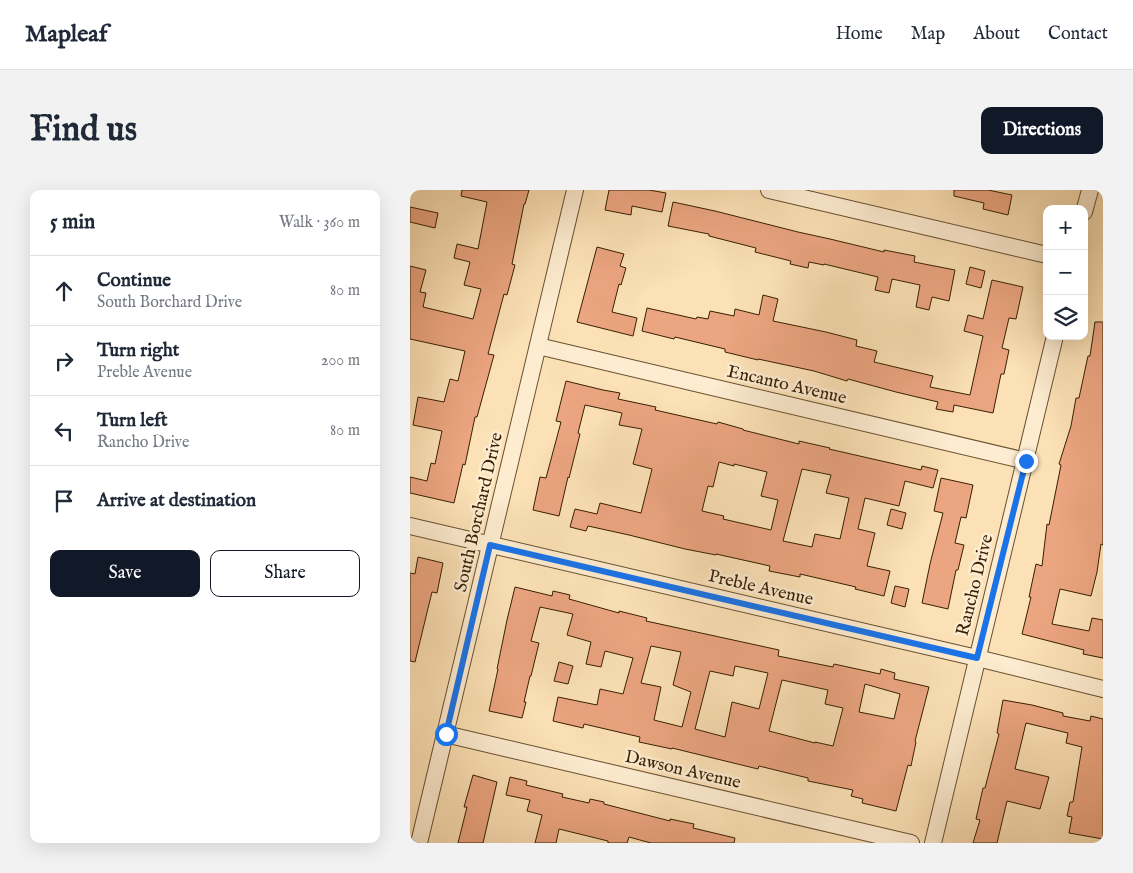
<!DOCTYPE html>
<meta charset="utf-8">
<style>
:root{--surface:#fff;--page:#f2f2f3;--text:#1f2937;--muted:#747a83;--line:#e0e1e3;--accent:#111827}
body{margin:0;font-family:"IM FELL English",serif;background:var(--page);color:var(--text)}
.controls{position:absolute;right:15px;top:15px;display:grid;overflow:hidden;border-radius:10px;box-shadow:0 5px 20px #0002}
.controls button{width:45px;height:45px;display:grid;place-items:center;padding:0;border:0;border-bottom:1px solid var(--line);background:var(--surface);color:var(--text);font:25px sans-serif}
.stop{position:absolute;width:15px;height:15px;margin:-11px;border:4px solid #1a73e8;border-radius:50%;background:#fff}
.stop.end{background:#1a73e8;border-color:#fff;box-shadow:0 1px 5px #0008}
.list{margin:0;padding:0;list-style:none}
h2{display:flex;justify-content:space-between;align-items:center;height:65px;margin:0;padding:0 20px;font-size:21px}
h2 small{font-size:16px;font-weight:400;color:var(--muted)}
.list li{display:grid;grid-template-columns:32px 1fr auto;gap:15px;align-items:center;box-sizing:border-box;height:70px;padding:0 20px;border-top:1px solid var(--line)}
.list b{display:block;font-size:19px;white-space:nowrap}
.list p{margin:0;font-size:16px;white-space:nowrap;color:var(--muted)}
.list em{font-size:16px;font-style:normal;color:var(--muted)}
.actions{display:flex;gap:10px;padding:15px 20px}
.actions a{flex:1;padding:11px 0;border:1px solid var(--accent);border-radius:10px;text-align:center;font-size:18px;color:var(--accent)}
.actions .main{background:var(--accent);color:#fff}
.icon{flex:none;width:28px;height:28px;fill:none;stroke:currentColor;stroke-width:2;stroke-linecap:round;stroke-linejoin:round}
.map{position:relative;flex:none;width:693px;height:653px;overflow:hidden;border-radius:10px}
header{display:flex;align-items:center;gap:30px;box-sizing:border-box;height:70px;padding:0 25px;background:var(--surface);border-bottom:1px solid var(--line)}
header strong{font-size:24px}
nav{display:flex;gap:28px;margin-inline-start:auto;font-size:18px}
.intro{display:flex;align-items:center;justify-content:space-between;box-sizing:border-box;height:120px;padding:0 30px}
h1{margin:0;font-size:35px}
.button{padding:12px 22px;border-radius:10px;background:var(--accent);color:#fff;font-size:18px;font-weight:700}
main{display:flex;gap:30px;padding:0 30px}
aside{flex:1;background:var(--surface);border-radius:10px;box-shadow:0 5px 20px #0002}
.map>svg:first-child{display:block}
</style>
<header>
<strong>Mapleaf</strong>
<nav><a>Home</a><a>Map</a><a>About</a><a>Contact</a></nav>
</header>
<div class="intro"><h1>Find us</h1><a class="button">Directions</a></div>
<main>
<aside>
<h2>5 min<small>Walk · 360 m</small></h2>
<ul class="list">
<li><svg class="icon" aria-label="ahead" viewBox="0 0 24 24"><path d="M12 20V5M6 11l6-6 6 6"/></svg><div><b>Continue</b><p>South Borchard Drive</p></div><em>80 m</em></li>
<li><svg class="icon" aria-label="right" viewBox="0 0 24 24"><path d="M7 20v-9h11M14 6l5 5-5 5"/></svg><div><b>Turn right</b><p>Preble Avenue</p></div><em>200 m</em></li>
<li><svg class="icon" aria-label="left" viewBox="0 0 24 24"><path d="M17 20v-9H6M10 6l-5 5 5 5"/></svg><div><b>Turn left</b><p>Rancho Drive</p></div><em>80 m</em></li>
<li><svg class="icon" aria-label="arrive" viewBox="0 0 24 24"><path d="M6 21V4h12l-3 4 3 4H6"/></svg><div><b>Arrive at destination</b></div></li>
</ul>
<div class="actions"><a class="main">Save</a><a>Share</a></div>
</aside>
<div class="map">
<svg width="693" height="653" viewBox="0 0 693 653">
<rect width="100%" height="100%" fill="#fce1b6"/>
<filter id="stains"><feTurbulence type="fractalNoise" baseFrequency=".004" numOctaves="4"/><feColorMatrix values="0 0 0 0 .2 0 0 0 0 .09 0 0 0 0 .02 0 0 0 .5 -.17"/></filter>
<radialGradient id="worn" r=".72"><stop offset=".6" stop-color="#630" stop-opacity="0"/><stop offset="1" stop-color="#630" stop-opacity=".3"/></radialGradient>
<g fill="#eba580" stroke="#371f03" fill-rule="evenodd">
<polygon points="52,0 119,0 115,14 114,14 102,74 105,75 97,105 94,104 78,164 84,165 67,227 65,227 55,275 53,274 44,313 0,303 0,287 17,291 21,273 25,274 32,241 3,235 8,207 34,212 40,189 48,191 55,161 0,149 0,76 16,80 10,102 16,103 13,117 63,129 71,99 54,95 60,72 44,68 47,54 68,59 77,12 51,6"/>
<polygon points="199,0 239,0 256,3 252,22 222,16 221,25 195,20"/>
<polygon points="544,0 578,0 602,5 598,25 573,19 574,13 544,6"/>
<polygon points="263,12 305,21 388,42 420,49 474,62 474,60 505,66 504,72 545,80 539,111 522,107 519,120 506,117 510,95 482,89 479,103 465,100 468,87 414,74 414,75 399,72 398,78 380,74 381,71 345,62 346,58 299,46 299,44 258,36"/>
<polygon points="0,17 28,23 25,38 0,32"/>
<polygon points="187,57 214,64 210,76 216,78 211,95 209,94 202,122 227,128 223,146 167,132"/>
<polygon points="560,77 575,81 571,98 556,94"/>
<polygon points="582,90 613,97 606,129 599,128 592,158 599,160 594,184 591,184 583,223 544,215 543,222 526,219 528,212 486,202 438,189 437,191 404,181 348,169 348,170 315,162 315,159 265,147 264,149 232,141 237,118 286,129 287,127 298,129 300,121 324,126 325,119 349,125 353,105 368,109 363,131 416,142 447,150 446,156 467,161 464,172 523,186 520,197 560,205 573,146 554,141 558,125 573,129"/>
<polygon points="685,132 693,132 693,355 691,354 687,382 681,406 650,399 642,434 679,441 682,428 693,430 693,468 673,464 674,460 612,444 621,407 619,407 626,374 632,376 637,334 639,335 651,275 649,274 661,236 666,208 669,208 678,166 680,166"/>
<path d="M156,191L193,200L210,203L208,209L246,217L245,220L307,234L308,232L333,239V240L389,254V251L420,258L419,259L511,280L512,276L528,280L523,298L495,291L489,316L455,308L448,339L465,343L457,376L480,381L474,406L445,399L446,397L390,384V387L359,381L360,376L306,364V365L275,359L219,345L178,336L176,341L160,337L165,319L187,324L190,313L231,323L242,279L223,274L232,239L209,235L212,223L175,215L168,243L170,244L159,288L158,287L149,326L123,320L130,287L136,288L151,232L146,231ZM309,272L324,276V274L357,282L351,306L368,310L361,340L313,329L314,326L292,321L298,296L303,297ZM392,279L421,285L416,303L439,308L430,349L405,344L402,357L373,351Z"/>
<polygon points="531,288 563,295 556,328 551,327 545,353 554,355 548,380 546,380 538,419 512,413 520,374 533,323 524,321"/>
<polygon points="481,319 496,323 492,339 477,335"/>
<polygon points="8,367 33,373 27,403 22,402 5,472 0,471 0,383 5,384"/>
<polygon points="485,396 499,399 495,417 481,413"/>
<path d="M105,397L142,406L143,401L160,405L159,409L209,423V421L237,428L236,431L369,460L368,466L423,477L424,474L470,484L471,479L485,483L484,489L519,497L505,551L506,552L501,576L498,575L486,621L452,613L453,609L441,606L443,600L398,591V588L349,576L348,579L262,558V559L229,552L230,547L174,534L173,538L143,531L148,507L187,515L190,499L213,504L223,468L195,461L191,477L176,474L181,452L157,445L163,424L130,417L121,451L129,453L121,486H120L114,512H116L112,528L79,521L88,479H87L97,430ZM241,456L271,462L263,495L281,502L272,537L244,530L251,497L231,493ZM325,476L358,483L349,519L322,512L315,547L285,539L300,481L323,486ZM372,490L418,500L415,514L433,518L423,556L405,552V553L359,541ZM455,494L490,504L484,529L449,522Z"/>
<polygon points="149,472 163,476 158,494 144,491"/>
<polygon points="593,510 622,515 653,523 653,526 680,531 681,526 693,529 693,649 659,643 662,627 657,626 660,612 663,612 672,557 656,553 658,543 616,533 605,579 639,587 630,619 597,611 587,653 563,653 570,630 566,629 573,598 575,598 589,544 587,543"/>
<polygon points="63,585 87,592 73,653 48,653 57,617 54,617"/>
<polygon points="100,587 117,591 116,595 153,604 152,607 179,613 180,609 194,612 194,614 260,631 260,629 284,634 283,638 325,648 324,653 241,653 219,647 217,653 198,653 198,651 149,639 146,653 125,653 132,625 117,621 120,610 96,605"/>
</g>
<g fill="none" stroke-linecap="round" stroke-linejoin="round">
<g stroke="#685030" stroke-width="18">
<g id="minor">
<polyline points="359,0 637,65"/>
<polyline points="674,22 680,0"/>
<polyline points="128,156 616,271"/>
<polyline points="0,336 567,468 693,499"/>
<polyline points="35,544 501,653"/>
<polyline points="9,653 165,0"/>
<polyline points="523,653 645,146"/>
</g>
</g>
<use href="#minor" stroke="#fdecd0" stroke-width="16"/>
</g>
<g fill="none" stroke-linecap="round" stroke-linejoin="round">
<polyline stroke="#1a73e8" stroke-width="6" points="36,544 80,355 567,468 616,271"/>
</g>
<g text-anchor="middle" stroke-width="5" stroke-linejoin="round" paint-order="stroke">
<g font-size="18" fill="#371f03" stroke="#fdecd0">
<text transform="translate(377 194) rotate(13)" y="6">Encanto Avenue</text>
<text transform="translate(68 322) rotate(-77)" y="6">South Borchard Drive</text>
<text transform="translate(564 395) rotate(-76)" y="6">Rancho Drive</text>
<text transform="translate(351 397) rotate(13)" y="6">Preble Avenue</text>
<text transform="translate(273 579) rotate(13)" y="6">Dawson Avenue</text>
</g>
</g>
<rect width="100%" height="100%" filter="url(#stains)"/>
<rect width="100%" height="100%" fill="url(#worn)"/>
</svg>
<div class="controls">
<button>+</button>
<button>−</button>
<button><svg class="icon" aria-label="layers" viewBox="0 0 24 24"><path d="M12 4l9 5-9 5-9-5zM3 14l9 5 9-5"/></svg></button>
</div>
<div class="stop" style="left:36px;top:544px"></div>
<div class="stop end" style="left:616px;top:271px"></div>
</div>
</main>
